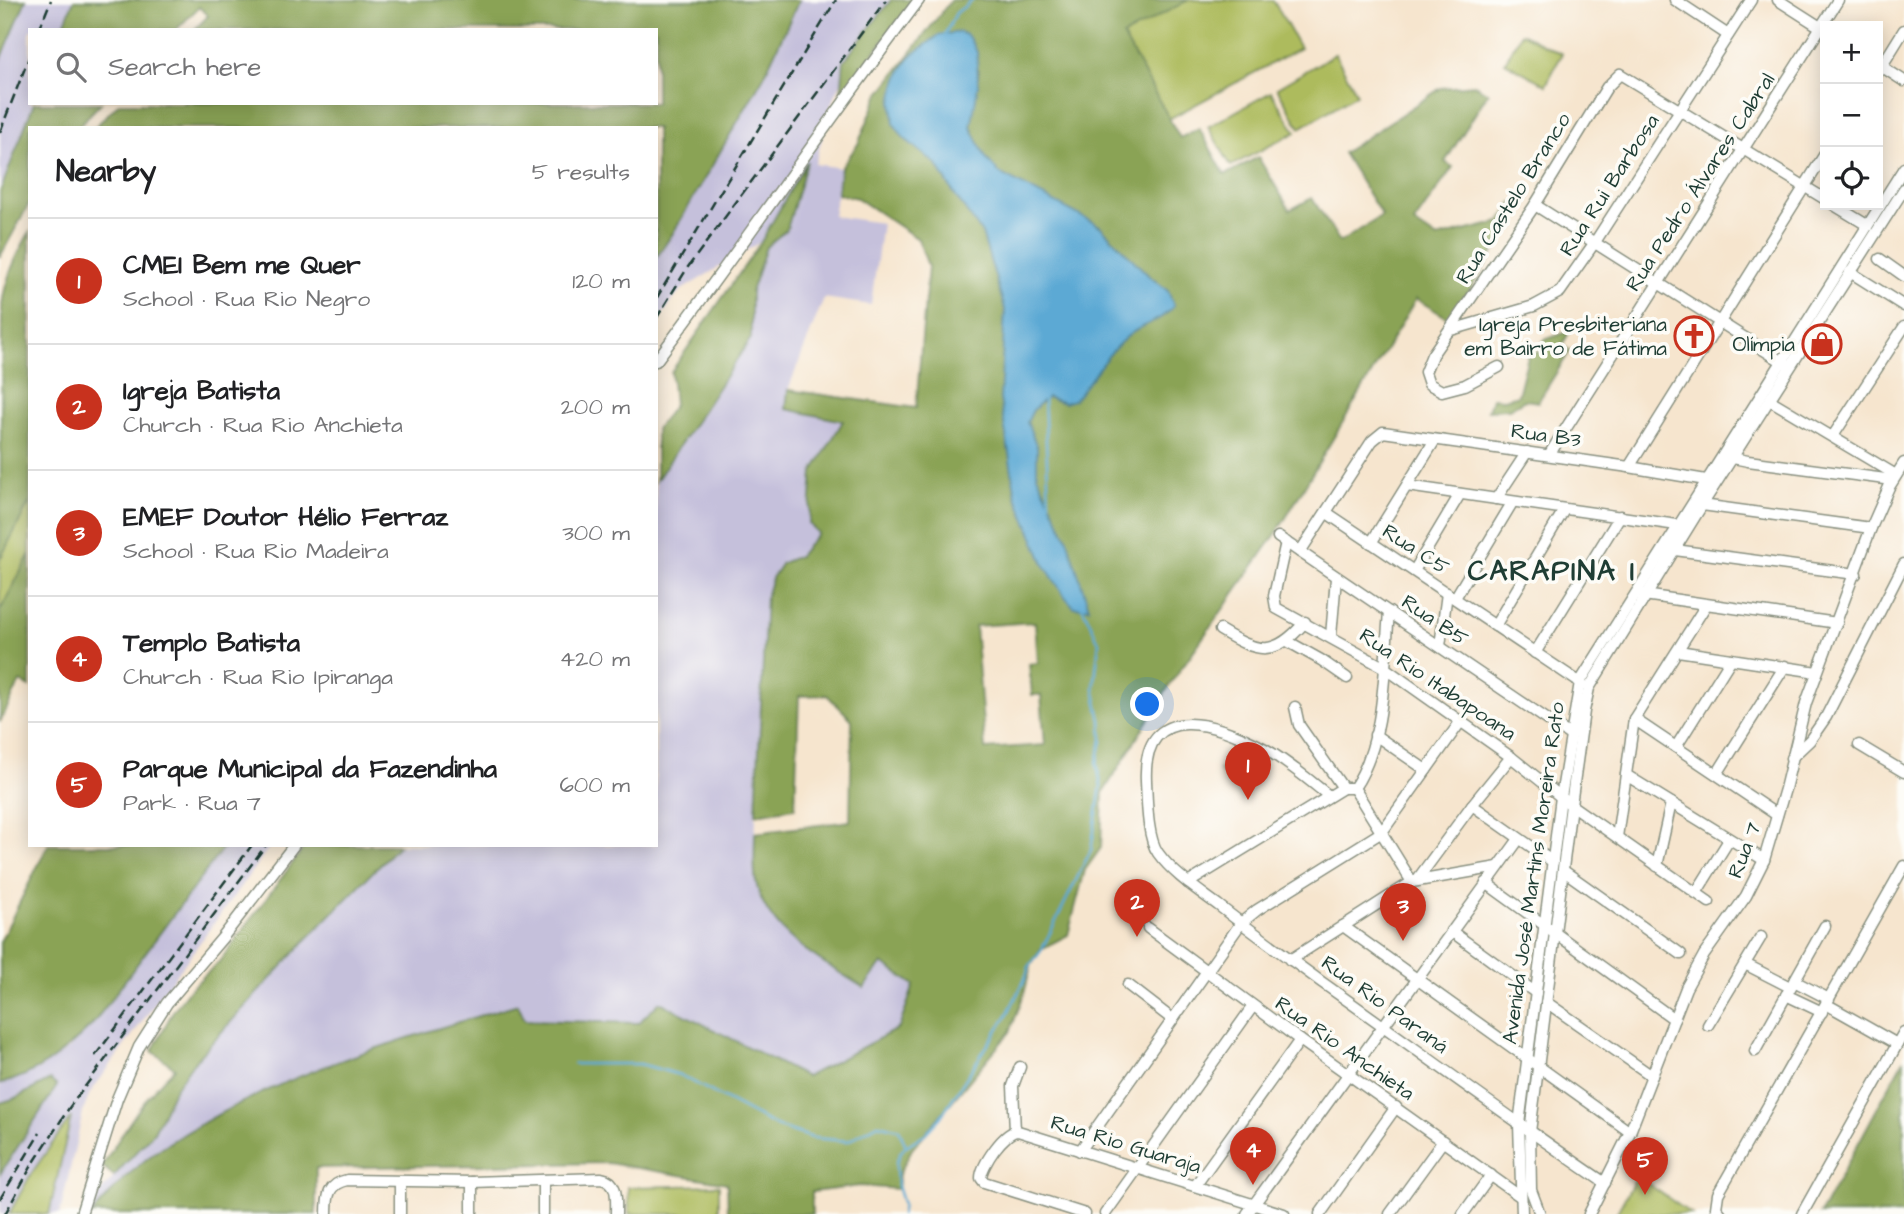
<!DOCTYPE html>
<meta charset="utf-8">
<style>
:root{--surface:#fff;--page:#f6f6f6;--text:#202124;--muted:#757577;--line:#e0e0e0;--accent:#c8321e}
body{margin:0;font-family:"Architects Daughter",sans-serif;background:var(--page);color:var(--text)}
.controls{position:absolute;right:21px;top:21px;display:grid;overflow:hidden;border-radius:0px;box-shadow:0 4px 18px #0003}
.controls button{width:63px;height:63px;display:grid;place-items:center;padding:0;border:0;border-bottom:2px solid var(--line);background:var(--surface);color:var(--text);font:35px sans-serif}
.you{position:absolute;left:1148px;top:705px;width:24px;height:24px;margin:-18px;border:5px solid #fff;border-radius:50%;background:#1a73e8;box-shadow:0 0 0 10px #1a73e833}
.badge{display:grid;place-items:center;width:46px;height:46px;border-radius:50%;background:var(--accent);color:#fff;font-size:23px;font-weight:700}
.pin{position:absolute;translate:-50% -58px;filter:drop-shadow(0 2px 4px #0008)}
.pin::after{content:'';position:absolute;top:37px;width:24px;height:21px;background:inherit;clip-path:polygon(0 0,100% 0,50% 100%)}
.list{margin:0;padding:0;list-style:none}
h2{display:flex;justify-content:space-between;align-items:center;height:91px;margin:0;padding:0 28px;font-size:30px}
h2 small{font-size:23px;font-weight:400;color:var(--muted)}
.list li{display:grid;grid-template-columns:46px 1fr auto;gap:21px;align-items:center;box-sizing:border-box;height:126px;padding:0 28px;border-top:2px solid var(--line)}
.list b{display:block;font-size:26px;white-space:nowrap}
.list p{margin:0;font-size:23px;white-space:nowrap;color:var(--muted)}
.list em{font-size:23px;font-style:normal;color:var(--muted)}
.icon{flex:none;width:38px;height:38px;fill:none;stroke:currentColor;stroke-width:2;stroke-linecap:round;stroke-linejoin:round}
.map{position:relative;flex:none;width:1904px;height:1214px;overflow:hidden}
.search{position:absolute;background:var(--surface);box-shadow:0 4px 18px #0003;left:28px;top:28px;width:630px;height:77px;display:flex;align-items:center;gap:18px;box-sizing:border-box;padding:0 24px;border-radius:0px;color:var(--muted);font-size:26px}
.panel{position:absolute;background:var(--surface);box-shadow:0 4px 18px #0003;left:28px;top:126px;width:630px;height:721px;border-radius:0px}
.map>svg:first-child{display:block}
</style>
<div class="map">
<svg width="1904" height="1214" viewBox="0 0 1904 1214">
<rect width="100%" height="100%" fill="#fdfcf7"/>
<filter id="ink" filterUnits="userSpaceOnUse"><feTurbulence type="fractalNoise" baseFrequency=".0143" numOctaves="2"/><feDisplacementMap in="SourceGraphic" scale="14" xChannelSelector="R" yChannelSelector="G"/><feConvolveMatrix kernelMatrix="1 2 1 2 8 2 1 2 1" color-interpolation-filters="sRGB"/></filter>
<filter id="wash" filterUnits="userSpaceOnUse"><feTurbulence type="fractalNoise" baseFrequency=".00686" numOctaves="4" result="noise"/><feDisplacementMap in="SourceGraphic" scale="28" xChannelSelector="R" yChannelSelector="G"/><feGaussianBlur stdDeviation="1.57" result="paint"/><feColorMatrix in="noise" values="0 0 0 0 0 0 0 0 0 0 0 0 0 0 0 0 0 1.4 0 .05"/><feComposite in="paint" operator="in"/></filter>
<g filter="url(#wash)">
<rect width="100%" height="100%" fill="#f6e5ce"/>
<g fill="#c5c0db">
<polygon points="15,0 74,0 62,30 30,30 30,103 34,103 0,192 0,40"/>
<polygon points="799,0 900,0 845,75 832,102 815,164 841,168 833,216 882,223 871,305 824,298 788,390 786,409 844,420 813,472 819,533 799,556 782,563 767,597 754,859 776,922 790,938 864,988 882,962 914,985 899,1028 806,1077 660,1003 638,1023 524,1020 517,1004 182,1135 153,1153 107,1197 92,1214 81,1214 154,1132 174,1090 193,1063 307,939 399,845 656,845 656,481 751,338 751,292 766,247 787,229 788,225 680,291 656,323 656,258 673,233 764,76"/>
<polygon points="225,845 271,845 90,1093 83,1112 60,1214 49,1214 70,1119 31,1174 9,1214 0,1214 0,1174 57,1086 50,1080 16,1098 0,1103 0,1084 38,1070 67,1050 92,1025"/>
</g>
<g fill="#adbb5d" stroke="#667c48" stroke-width="2">
<polygon points="1188,0 1273,0 1300,48 1169,119 1123,36"/>
<polygon points="1521,33 1562,54 1546,85 1505,62"/>
<polygon points="1335,54 1357,94 1300,128 1277,88"/>
<polygon points="1271,92 1296,132 1231,166 1208,127"/>
<polygon points="30,501 30,554 0,611 0,559"/>
<polygon points="1248,747 1261,763 1233,787 1219,770"/>
<polygon points="71,1117 49,1214 9,1214 31,1174"/>
<polygon points="1637,1176 1691,1214 1616,1214"/>
<polygon points="719,1185 719,1214 629,1214 628,1187"/>
</g>
<g fill="#8aa354" stroke="#547044" stroke-width="2" fill-rule="evenodd">
<polygon points="0,0 26,0 0,62"/>
<polygon points="74,0 799,0 764,76 673,233 656,258 656,128 94,128 119,103 656,103 656,30 194,30 208,16 199,7 176,30 62,30"/>
<polygon points="891,0 915,0 841,95 844,61"/>
<path d="M951,0H1188L1123,36L1180,138L1199,128L1225,175L1258,157L1290,210L1312,198L1340,242L1382,216L1343,153L1441,88L1475,85L1488,93L1445,162L1453,167L1414,223L1436,238L1500,222L1513,203L1522,207L1451,320L1416,299L1278,531L1171,683L1103,793L1101,848L1085,870L1068,935L1041,949L1031,966L1024,994L1010,1032L912,1149L899,1174L897,1189L860,1186L812,1192V1214H728L727,1183L608,1163L316,1168V1214H92C110,1193 130,1171 153,1154C168,1142 186,1133 203,1123C301,1067 410,1037 518,1004L525,1020L638,1023L660,1002L806,1077L899,1028L914,985L882,963L864,988C823,961 767,935 756,882C753,866 755,849 755,833L850,821L852,720L827,695L799,696L795,808L756,814L766,597L772,578L782,563L799,556L818,533L809,524L813,472L843,421L786,409L788,390L916,408L928,266L918,239L857,198L837,194L841,168L858,144L878,96ZM939,35L979,70L971,127L986,158L999,173L1100,226L1148,275L1168,291L1173,306C1161,322 1144,323 1128,335C1105,354 1085,381 1064,403L1047,397L1033,410L1027,422L1037,448V475L1089,607L1045,566L1016,496L1001,399L1005,309L982,233L956,197L937,165L904,138L894,124L892,102L902,69L911,56ZM1035,622L1038,663L1029,664L1032,695H1041L1045,745L985,749L975,626Z"/>
<polygon points="34,103 101,103 77,128 30,128 30,202 0,257 0,192"/>
<polygon points="807,161 787,229 766,247 751,292 751,338 656,481 656,429 674,405 671,372 761,242"/>
<path d="M30,231V501L0,559L2,305C5,278 17,255 30,231Z"/>
<polygon points="1570,331 1562,345 1570,351 1538,402 1525,400 1509,409 1488,410 1492,398 1504,399 1518,395 1528,356 1541,351 1544,340"/>
<polygon points="30,554 30,687 20,682 0,722 0,611"/>
<path d="M48,845H225L92,1025C65,1052 38,1074 0,1084V942Z"/>
<path d="M306,845H399L307,939L193,1063L174,1090L154,1132L114,1176L102,1166C124,1131 144,1096 175,1068L152,1051L173,1011L189,990L219,962Z"/>
<polygon points="1904,1059 1904,1214 1820,1214"/>
<polygon points="50,1080 57,1086 0,1174 0,1103 16,1098"/>
</g>
<path fill="#5ba9d4" stroke="#3d7384" stroke-width="2" d="M960,32L968,36L977,52L978,86L971,127L986,158L999,173L1100,226L1148,275L1168,291L1174,306C1161,322 1143,323 1128,336C1107,353 1092,379 1074,400L1064,403L1047,397L1033,410L1027,422L1037,447V475L1067,538L1089,608L1074,607L1066,598L1045,566L1016,496L1000,399L1005,309L982,233L956,197L937,165L904,138L894,124L892,102L895,87L902,69L911,56L939,35Z"/>
<g fill="none" stroke-linecap="round" stroke-linejoin="round">
<g stroke="#5ba9d4" stroke-width="2.5">
<polyline points="945,34 956,13 973,0"/>
<polyline points="1044,397 1049,505"/>
<polyline points="573,1064 640,1064 680,1075 776,1126 813,1138 848,1141 878,1124 899,1129 906,1146"/>
<polyline points="901,1214 903,1205 897,1186 896,1164 900,1153 906,1146 925,1134 940,1118 1006,1017 1025,979 1029,967 1041,951 1091,850 1101,786 1097,763 1102,740 1101,720 1094,689 1099,642 1082,606"/>
</g>
</g>
</g>
<g filter="url(#ink)">
<g fill="none" stroke-linecap="round" stroke-linejoin="round">
<g stroke="#8a9181" stroke-width="13">
<g id="minor">
<polyline points="1675,0 1728,35"/>
<polyline points="1778,0 1825,30"/>
<polyline points="1878,64 1904,81"/>
<polyline points="1878,72 1904,30"/>
<polyline points="1535,205 1786,364"/>
<polyline points="1834,205 1867,225"/>
<polyline points="1880,259 1904,276"/>
<polyline points="1850,272 1904,306"/>
<polyline points="1451,330 1534,306 1560,292 1595,242 1751,0"/>
<path d="M656,361C745,242 829,119 919,0"/>
<polyline points="1499,367 1465,385 1442,391 1429,384 1425,372 1432,355 1535,205 1607,87 1620,74 1825,199"/>
<polyline points="1770,400 1896,475"/>
<polyline points="1833,436 1904,327"/>
<polyline points="1729,453 1733,458 1748,461 1893,480"/>
<polyline points="1549,455 1838,0"/>
<polyline points="1629,467 1825,154"/>
<polyline points="1407,486 1677,525"/>
<polyline points="1496,499 1527,452"/>
<polyline points="1702,505 1871,528"/>
<polyline points="1327,513 1582,684"/>
<polyline points="1278,537 1570,735"/>
<polyline points="1286,542 1274,596 1276,608 1385,668 1511,757 1571,805 1709,902"/>
<polyline points="1371,543 1435,440"/>
<polyline points="1675,550 1856,574"/>
<polyline points="1300,552 1372,441 1383,432 1629,467 1706,480"/>
<polyline points="1414,571 1460,494"/>
<polyline points="1644,595 1837,623"/>
<polyline points="1455,598 1512,503"/>
<polyline points="1495,626 1564,510"/>
<path d="M1220,630C1258,653 1274,658 1305,622"/>
<polyline points="1331,636 1336,578"/>
<polyline points="1287,641 1321,660 1347,678"/>
<polyline points="1440,646 1447,593"/>
<polyline points="1678,651 1817,672"/>
<polyline points="1535,653 1620,516"/>
<polyline points="1295,707 1299,725 1343,788"/>
<polyline points="1634,719 1777,815"/>
<polyline points="1375,735 1426,770"/>
<polyline points="1859,745 1904,772"/>
<polyline points="1676,747 1731,659"/>
<polyline points="1791,758 1810,740 1826,717 1904,564"/>
<polyline points="1717,774 1785,666"/>
<polyline points="1626,775 1764,860"/>
<path d="M1354,788C1386,741 1384,667 1389,612"/>
<polyline points="1354,788 1412,882"/>
<path d="M1329,796C1309,780 1288,762 1265,749C1219,724 1142,697 1146,781C1147,800 1147,838 1158,853C1173,874 1198,890 1218,905C1251,931 1286,956 1320,981C1415,1048 1509,1118 1605,1183"/>
<polyline points="1472,805 1553,862"/>
<polyline points="1617,837 1634,719 1706,605"/>
<polyline points="1657,866 1671,803"/>
<polyline points="1564,871 1681,954"/>
<polyline points="1417,880 1472,805 1511,757"/>
<polyline points="1188,883 1343,788 1354,788"/>
<polyline points="1486,883 1674,1019"/>
<polyline points="1696,893 1729,840"/>
<polyline points="1343,926 1630,1132"/>
<polyline points="1148,928 1300,1040 1521,1197"/>
<polyline points="1451,931 1536,993"/>
<polyline points="1290,960 1412,882 1498,867"/>
<polyline points="1745,964 1790,987"/>
<polyline points="1794,981 1829,999"/>
<polyline points="1128,985 1172,1019"/>
<polyline points="1786,995 1822,1012"/>
<polyline points="1546,1002 1652,1076"/>
<polyline points="1826,1004 1897,1044"/>
<polyline points="1708,1025 1761,937"/>
<polyline points="1755,1051 1825,926"/>
<polyline points="1015,1131 1013,1086 1020,1067"/>
<polyline points="1080,1151 1241,923 1257,910 1382,832 1461,721"/>
<polyline points="472,1182 472,1214"/>
<polyline points="1195,1186 1300,1040"/>
<polyline points="81,1214 117,1099 139,1047 167,1003 223,937 294,845"/>
<path d="M327,1214C327,1196 328,1184 347,1180L472,1182L601,1178C619,1181 616,1199 616,1214"/>
<polyline points="400,1214 400,1181"/>
<polyline points="543,1214 543,1180"/>
<path d="M1085,1214L984,1182L981,1178C981,1166 1004,1131 1018,1131L1284,1214"/>
<polyline points="1105,1214 1253,1006"/>
<polyline points="1247,1214 1519,839"/>
<polyline points="1320,1214 1396,1107"/>
<polyline points="1390,1214 1443,1141"/>
<polyline points="1463,1214 1491,1175"/>
<polyline points="1522,1214 1519,1124 1561,797 1580,682 1904,168"/>
<polyline points="1540,1214 1531,1190 1530,1132 1571,805 1584,711 1589,688 1702,505 1904,189"/>
<polyline points="1589,1214 1630,1132 1686,988 1704,955 1746,896 1764,860 1785,789 1806,703 1871,528 1889,487 1904,463"/>
<polyline points="1721,1214 1716,1208 1718,1194 1904,866"/>
<polyline points="1802,1214 1904,1032"/>
</g>
</g>
<use href="#minor" stroke="#fff" stroke-width="10"/>
<g stroke="#1f3d34" stroke-width="2.5" stroke-dasharray="10 5" stroke-linecap="butt">
<polyline points="39,30 51,0"/>
<polyline points="0,132 30,55"/>
<polyline points="656,299 836,0"/>
<polyline points="656,319 688,267 886,0"/>
<polyline points="95,1056 252,845"/>
<polyline points="0,1199 40,1133"/>
<polyline points="5,1214 31,1167 69,1108 266,845"/>
</g>
</g>
</g>
<defs>
<g id="church-ring" transform="scale(2.0125)"><circle r="9.5" fill="#fdfcf7" stroke="#c8321e" stroke-width="1.5"/><path d="M-1.2-6h2.4v3.5h3.3v2.4h-3.3V6h-2.4V-.1h-3.3v-2.4h3.3Z" fill="#c8321e"/></g>
<g id="shop-ring" transform="scale(2.0125)"><circle r="9.5" fill="#fdfcf7" stroke="#c8321e" stroke-width="1.5"/><path d="M-5-2.5h2.3a2.7 3.5 0 0 1 5.4 0H5L5.5 6h-11ZM-1.5-2.5h3a1.5 2.3 0 0 0-3 0Z" fill="#c8321e"/></g>
</defs>
<g fill-rule="evenodd">
<use href="#church-ring" x="1694" y="336"/>
<use href="#shop-ring" x="1822" y="344"/>
</g>
<g text-anchor="middle" stroke-width="7" stroke-linejoin="round" paint-order="stroke">
<g font-size="21" fill="#1f3d34" stroke="#fdfcf7">
<text transform="translate(1700 182) rotate(-57)" y="7">Rua Pedro Álvares Cabral</text>
<text transform="translate(1609 185) rotate(-57)" y="7">Rua Rui Barbosa</text>
<text transform="translate(1513 198) rotate(-58)" y="7">Rua Castelo Branco</text>
<text transform="translate(1546 435) rotate(8)" y="7">Rua B3</text>
<text transform="translate(1416 549) rotate(33)" y="7">Rua C5</text>
<text transform="translate(1435 620) rotate(34)" y="7">Rua B5</text>
<text transform="translate(1438 684) rotate(34)" y="7">Rua Rio Itabapoana</text>
<text transform="translate(1744 850) rotate(-69)" y="7">Rua 7</text>
<text transform="translate(1533 873) rotate(-82)" y="7">Avenida José Martins Moreira Rato</text>
<text transform="translate(1385 1004) rotate(36)" y="7">Rua Rio Paraná</text>
<text transform="translate(1345 1048) rotate(35)" y="7">Rua Rio Anchieta</text>
<text transform="translate(1126 1144) rotate(17)" y="7">Rua Rio Guaraja</text>
</g>
<g font-size="21" fill="#1f3d34" stroke="#fdfcf7" text-anchor="end">
<text x="1667" y="331">Igreja Presbiteriana<tspan x="1667" dy="24">em Bairro de Fátima</tspan></text>
<text x="1795" y="351">Olímpia</text>
</g>
<g font-size="28" font-weight="bold" letter-spacing="2" fill="#1f3d34" stroke="#fdfcf7">
<text x="1552" y="580">CARAPINA I</text>
</g>
</g>
</svg>
<div class="controls">
<button>+</button>
<button>−</button>
<button><svg class="icon" aria-label="locate" viewBox="0 0 24 24"><circle cx="12" cy="12" r="6"/><path d="M12 2v4M12 18v4M2 12h4M18 12h4"/></svg></button>
</div>
<div class="you"></div>
<div class="pin badge" style="left:1248px;top:800px">1</div>
<div class="pin badge" style="left:1137px;top:937px">2</div>
<div class="pin badge" style="left:1403px;top:941px">3</div>
<div class="pin badge" style="left:1253px;top:1185px">4</div>
<div class="pin badge" style="left:1645px;top:1195px">5</div>
<div class="search"><svg class="icon" aria-label="search" viewBox="0 0 24 24"><circle cx="10" cy="10" r="6"/><path d="M15 15l6 6"/></svg>Search here</div>
<section class="panel">
<h2>Nearby<small>5 results</small></h2>
<ul class="list">
<li><span class="badge">1</span><div><b>CMEI Bem me Quer</b><p>School · Rua Rio Negro</p></div><em>120 m</em></li>
<li><span class="badge">2</span><div><b>Igreja Batista</b><p>Church · Rua Rio Anchieta</p></div><em>200 m</em></li>
<li><span class="badge">3</span><div><b>EMEF Doutor Hélio Ferraz</b><p>School · Rua Rio Madeira</p></div><em>300 m</em></li>
<li><span class="badge">4</span><div><b>Templo Batista</b><p>Church · Rua Rio Ipiranga</p></div><em>420 m</em></li>
<li><span class="badge">5</span><div><b>Parque Municipal da Fazendinha</b><p>Park · Rua 7</p></div><em>600 m</em></li>
</ul>
</section>
</div>
